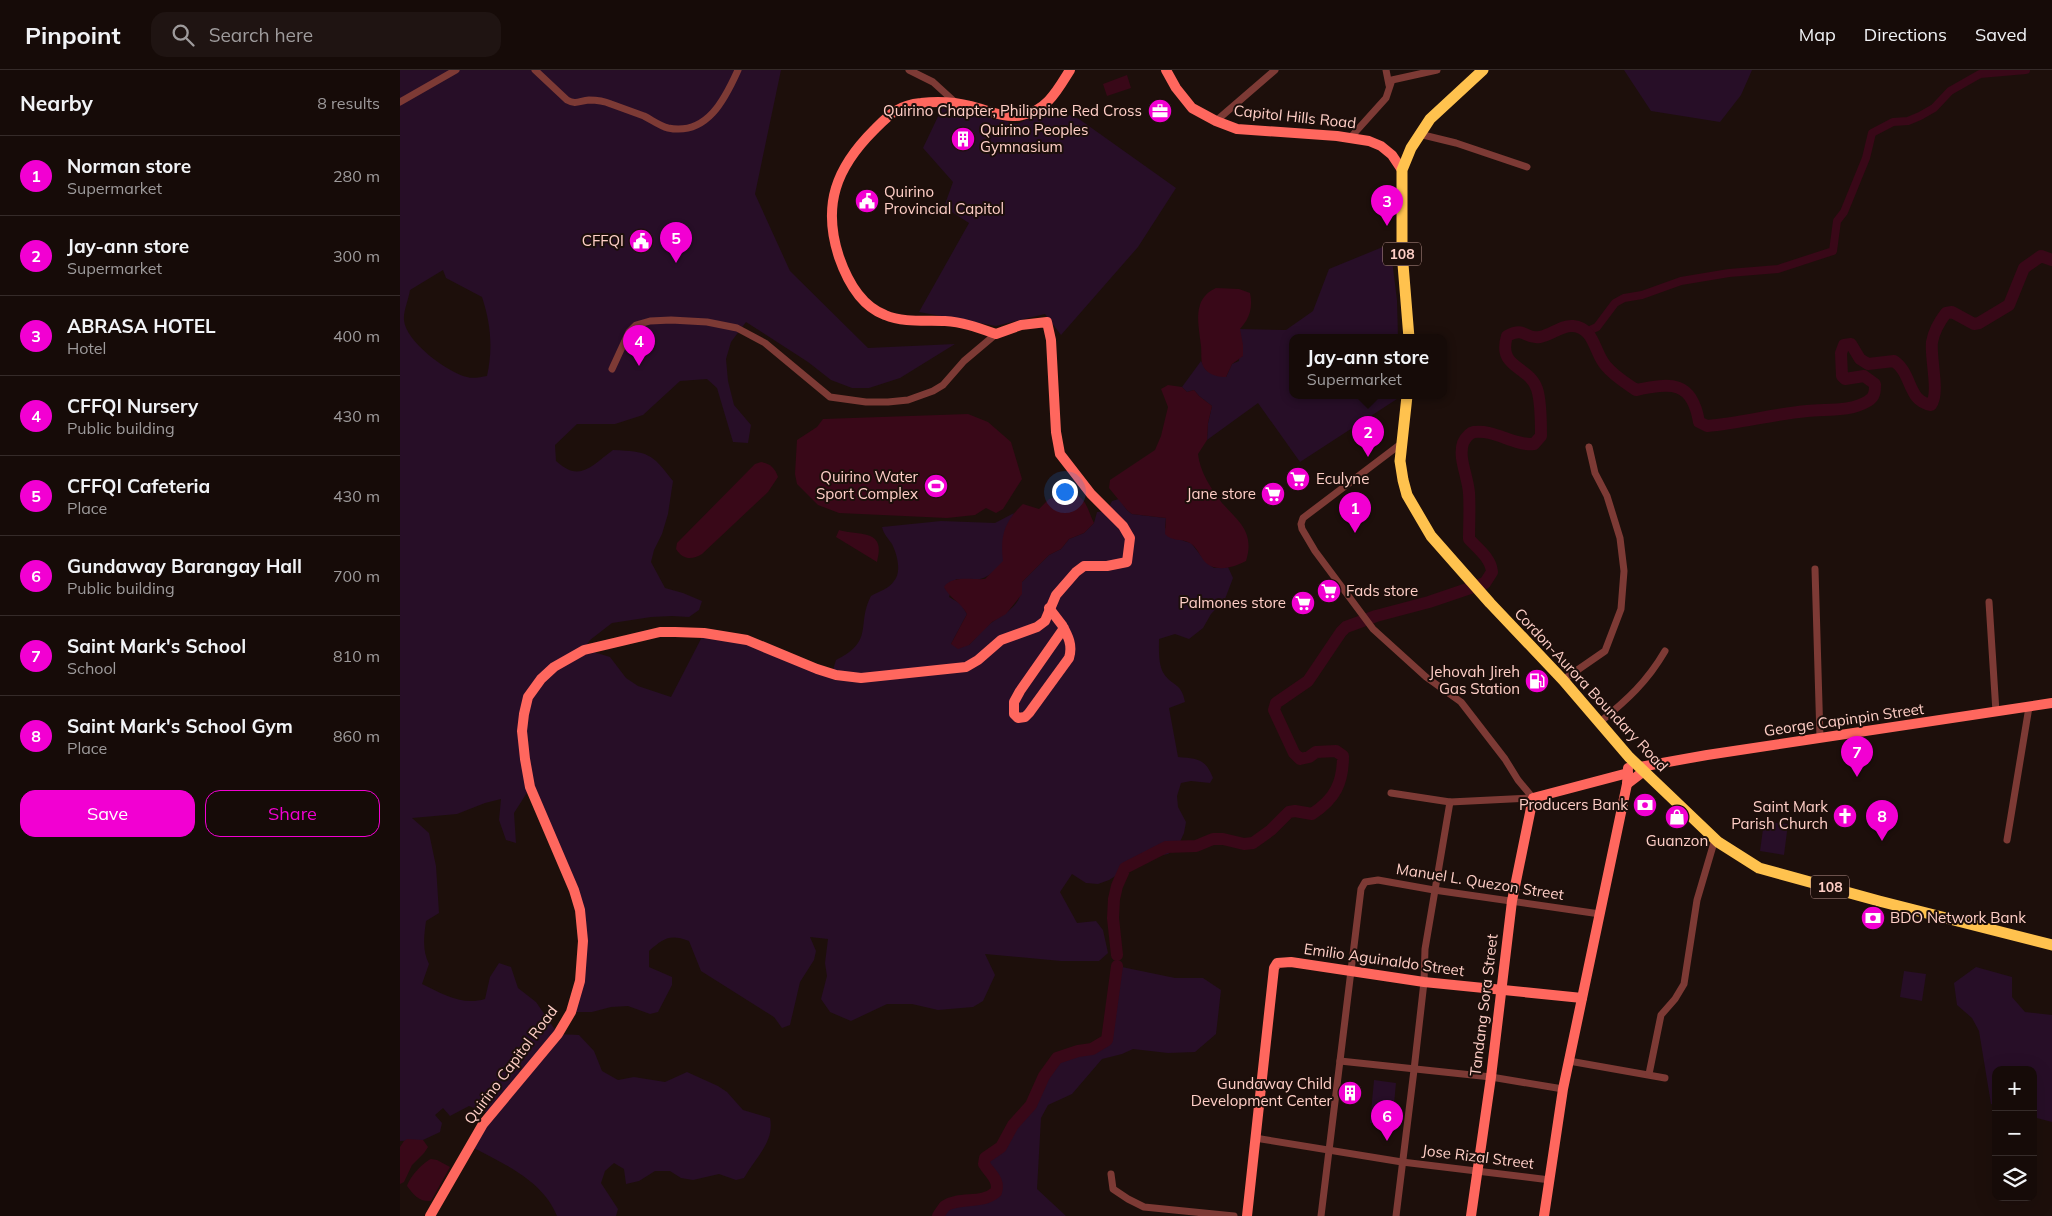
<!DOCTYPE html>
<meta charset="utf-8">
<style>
:root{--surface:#160b08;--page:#1f1412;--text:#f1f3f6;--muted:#9e9b9c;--line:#352b29;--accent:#f200d2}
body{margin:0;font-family:Mulish,sans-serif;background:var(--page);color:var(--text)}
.controls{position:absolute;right:15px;bottom:15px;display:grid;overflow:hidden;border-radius:10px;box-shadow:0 5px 20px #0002}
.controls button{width:45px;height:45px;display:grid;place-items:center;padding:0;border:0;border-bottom:1px solid var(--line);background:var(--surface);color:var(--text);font:25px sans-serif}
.you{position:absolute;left:664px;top:421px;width:18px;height:18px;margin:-12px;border:4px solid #fff;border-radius:50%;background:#1a73e8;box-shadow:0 0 0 8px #1a73e833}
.badge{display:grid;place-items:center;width:32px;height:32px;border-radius:50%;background:var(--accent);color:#fff;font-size:16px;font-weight:700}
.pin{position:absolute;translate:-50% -41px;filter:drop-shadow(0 1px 2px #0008)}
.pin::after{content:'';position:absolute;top:26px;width:18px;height:15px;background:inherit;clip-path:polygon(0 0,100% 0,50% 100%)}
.popup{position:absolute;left:889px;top:264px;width:158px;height:65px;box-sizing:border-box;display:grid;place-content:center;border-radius:10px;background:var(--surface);filter:drop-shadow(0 1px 4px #0005);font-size:16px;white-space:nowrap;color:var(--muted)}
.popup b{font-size:19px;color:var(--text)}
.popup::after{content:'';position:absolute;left:50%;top:100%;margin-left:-10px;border:10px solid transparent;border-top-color:var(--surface)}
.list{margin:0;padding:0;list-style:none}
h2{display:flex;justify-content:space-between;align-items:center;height:65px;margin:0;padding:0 20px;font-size:21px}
h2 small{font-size:16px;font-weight:400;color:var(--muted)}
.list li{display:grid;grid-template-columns:32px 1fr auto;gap:15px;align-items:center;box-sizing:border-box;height:80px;padding:0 20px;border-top:1px solid var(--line)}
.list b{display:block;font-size:19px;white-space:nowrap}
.list p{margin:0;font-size:16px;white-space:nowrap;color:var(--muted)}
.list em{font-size:16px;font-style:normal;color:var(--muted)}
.actions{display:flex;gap:10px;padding:15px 20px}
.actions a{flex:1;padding:11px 0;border:1px solid var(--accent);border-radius:15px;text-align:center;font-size:18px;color:var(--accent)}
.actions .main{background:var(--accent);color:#fff}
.icon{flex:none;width:28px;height:28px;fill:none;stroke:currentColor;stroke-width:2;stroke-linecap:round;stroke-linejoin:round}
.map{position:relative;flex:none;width:1652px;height:1146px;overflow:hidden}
header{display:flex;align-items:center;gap:30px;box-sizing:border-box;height:70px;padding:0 25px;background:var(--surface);border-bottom:1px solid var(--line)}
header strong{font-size:24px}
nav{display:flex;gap:28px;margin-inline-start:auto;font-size:18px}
.search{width:350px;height:45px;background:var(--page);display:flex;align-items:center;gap:12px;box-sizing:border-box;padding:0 18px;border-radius:15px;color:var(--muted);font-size:19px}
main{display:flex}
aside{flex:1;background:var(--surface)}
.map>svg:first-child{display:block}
</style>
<header>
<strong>Pinpoint</strong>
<div class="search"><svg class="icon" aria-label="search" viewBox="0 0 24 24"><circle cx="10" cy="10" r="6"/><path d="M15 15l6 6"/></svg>Search here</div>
<nav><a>Map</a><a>Directions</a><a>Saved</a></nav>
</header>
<main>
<aside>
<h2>Nearby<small>8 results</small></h2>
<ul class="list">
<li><span class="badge">1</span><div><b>Norman store</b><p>Supermarket</p></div><em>280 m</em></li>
<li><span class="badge">2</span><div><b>Jay-ann store</b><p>Supermarket</p></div><em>300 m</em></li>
<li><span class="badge">3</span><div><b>ABRASA HOTEL</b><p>Hotel</p></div><em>400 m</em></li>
<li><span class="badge">4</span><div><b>CFFQI Nursery</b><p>Public building</p></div><em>430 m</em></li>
<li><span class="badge">5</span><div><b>CFFQI Cafeteria</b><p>Place</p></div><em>430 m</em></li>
<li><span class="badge">6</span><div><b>Gundaway Barangay Hall</b><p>Public building</p></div><em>700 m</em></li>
<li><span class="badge">7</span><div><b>Saint Mark's School</b><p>School</p></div><em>810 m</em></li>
<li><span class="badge">8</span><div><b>Saint Mark's School Gym</b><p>Place</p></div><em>860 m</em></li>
</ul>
<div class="actions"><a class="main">Save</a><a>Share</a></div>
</aside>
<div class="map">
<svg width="1652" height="1146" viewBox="0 0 1652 1146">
<rect width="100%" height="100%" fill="#1d0f0b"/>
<g fill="#270e27" fill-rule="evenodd">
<path d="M0,0H381L355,124L390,201L468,278L555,274L500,308L469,318H452L431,310L408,292L346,252L331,272L326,289L328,311L334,335L351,355L348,373L333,372L317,318L307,309L280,311L243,345L215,354H177L155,375L156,391C180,413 191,396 213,380C248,382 251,382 273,411L268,444L262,464L254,480L251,492L265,518L283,523L302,531L299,540L289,547L272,546L251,547L212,553L190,570L184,579L210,587L226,608L238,616L271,627L304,563L347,571L432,603L436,590C475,571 456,555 471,526C479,521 489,519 494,511C502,502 497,484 492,474C488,468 484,465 482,457L541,451L595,453L614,443C606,459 601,474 604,491C586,511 581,511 556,509L549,527L561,534L567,544L551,574L569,575C576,568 583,559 591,553C608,540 622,537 622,512L649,485L661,479L669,469L684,463L694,453L697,442L707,441L712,431L719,429L727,440L732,444L766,448L765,458L784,471L791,473L806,492L814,498L828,497L833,508L825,529L811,544L803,558L789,569L775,564L759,569C759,579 758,595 764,604C773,617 781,612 785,632L769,638L778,687C798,689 805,688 813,708L810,713L791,711L781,713L777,726L778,737L786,752L784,763L779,774L768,784L743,789L709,810L698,814L686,813L672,804L660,822L677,853L696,851L703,860L708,883L699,891H661L585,884L595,905L583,931L573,937L538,940L512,934H487L451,951L430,942L421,929L427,906L425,893L428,869L410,867L416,881L414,890L400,912L390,955L382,958L374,947L301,901L289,871C270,864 264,868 249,881V897L272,907V915L258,942L250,944L228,936L211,937L192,942H171L180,911V840L130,718L114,743L116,773L106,770L99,750L101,729L85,733L57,744L12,748L29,763L36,796L39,843L26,851C24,866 22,880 29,894L22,914C43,924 62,936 85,929L90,907L99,893L111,897L118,918L136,932L158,964L179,965L194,981L202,1001L218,1010L234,1007L265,1012L287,1002L318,1016L327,1022L343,1040L370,1048C375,1072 355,1088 344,1108L336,1110L319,1104L293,1110L281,1108L270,1101H255L239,1111L226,1114L224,1099L214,1093L205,1101L201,1113L218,1139L216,1146H157C143,1110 102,1093 70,1076L90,1044L69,1036L50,1046L43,1038L35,1045L42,1053L40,1062L23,1070L0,1071ZM43,200L46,208L82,227C91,254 93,279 87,306C81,307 73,309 67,307C48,303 5,271 4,250C3,242 9,228 10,220Z"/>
<polygon points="1224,0 1352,0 1341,25 1320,52 1251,41"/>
<polygon points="543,36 617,54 652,38 679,49 776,118 738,177 661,265 645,244 596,256 519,242 569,153 544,137 553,112 523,78"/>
<polygon points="990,174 997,230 998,268 893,268 893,326 1000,327 900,392 858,333 807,370 808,353 812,336 799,326 794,320 787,322 782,317 801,291 807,301 826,307 832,294 839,291 840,259 886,260 913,241 929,199"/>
<polygon points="1364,752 1388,754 1384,785 1360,781"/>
<path d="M717,896L775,908H803L821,920L816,964L795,982L768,983L733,979L722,984L702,989L672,1024L648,1035L641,1048L637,1119L666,1146H538C540,1143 543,1138 545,1136C560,1126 581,1135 596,1122C600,1110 590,1104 584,1094L585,1088L601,1077L613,1055L632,1033L644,1006L657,988L679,981L692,979L707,970Z"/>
<polygon points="1576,897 1612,907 1612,927 1625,942 1652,945 1652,1052 1633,1047 1633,1000 1596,1000 1596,1036 1591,1034 1579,961 1572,948 1557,935 1554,913"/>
<polygon points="1504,901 1526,904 1522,931 1500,927"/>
<polygon points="974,1010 996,1013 992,1055 970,1053"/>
</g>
<g fill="#390818">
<polygon points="727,5 731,18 707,26 703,14"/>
<path d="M816,218L839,219L850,223C853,237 850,248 840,259L843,275V286L832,294L826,307C820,307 813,306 808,302C799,295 802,286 801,276C799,255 791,229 816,218Z"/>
<path d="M768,315L782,317L787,322L794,320L799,326L812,336L808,353L807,370L798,384C800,402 811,419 822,433C839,452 855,462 846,491C835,497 816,503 805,492C800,486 797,477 790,473C781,468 772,472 765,464L766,448L732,444L727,440L709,418L710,410L755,380L761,366L768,337L761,319Z"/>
<polygon points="568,344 588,352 611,372 622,409 603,439 596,443 586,438 575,445 547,448 439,443 418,435 397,414 395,404 397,370 417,357 423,349"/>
<path d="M361,392C370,393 375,398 378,407L368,422L302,484C292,490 283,490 276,479L277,473L355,394Z"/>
<path d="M667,423C687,425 686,437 694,453L684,463L669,469L661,479L649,485L622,512V524L606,544L592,552L569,575L558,579L551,574L567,544C561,532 550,529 544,517C552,505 572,510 585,509L603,491C600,466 604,452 623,434L639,439L649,429Z"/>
<path d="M439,460C458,466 487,458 477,492L436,467Z"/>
<polygon points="7,1069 23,1070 28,1077 24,1083 12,1095 4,1112 0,1114 0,1077 4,1071"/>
<path d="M31,1089L37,1090L50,1097L31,1131C19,1132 14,1125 7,1116C10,1107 22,1093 31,1089Z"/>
</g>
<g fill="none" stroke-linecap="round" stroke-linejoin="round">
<polyline stroke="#390818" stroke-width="8" points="1186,262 1197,257 1215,233 1224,228 1242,225 1281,211 1329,203 1378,199 1433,181 1437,151 1444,142 1466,88 1472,63 1493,52 1508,51 1520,46 1534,38 1550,21 1580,4 1626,0"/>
<g stroke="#390818" stroke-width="12">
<path d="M717,885L713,848L714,829L717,816L725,798L766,777L796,776L813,769H823L844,774L853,773L871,760L889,742L895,741L912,744C935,729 943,713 943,686L936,681L916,682L909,687L900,689L894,683L874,640L876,633L908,611L941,562L946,557L976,546L1029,532L1085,513L1092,502C1091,488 1078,479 1069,469C1069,454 1070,438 1069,423C1068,407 1058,388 1063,373C1065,369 1069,363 1074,362C1094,359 1114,376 1134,374L1141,366C1141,354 1141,331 1137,319C1129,295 1097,299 1107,266C1126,256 1125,270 1140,267C1152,265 1161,255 1173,256C1195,258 1194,283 1206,296C1214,306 1226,313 1236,320C1271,313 1292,310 1299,352L1307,356C1341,353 1374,344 1407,341C1428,339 1450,342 1468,331C1475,327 1475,321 1475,314L1464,306L1445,309L1442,306L1441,283L1444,275L1451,274L1460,289L1468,294L1494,291C1513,304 1507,331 1531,335C1540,323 1530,288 1532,272C1534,261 1539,252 1546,243L1552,242L1574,254L1579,253L1609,235L1624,198L1641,186L1652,190"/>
<path d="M538,1146C540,1143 543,1138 545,1136C561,1126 581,1135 596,1122C600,1110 590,1104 584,1094L585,1088L601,1077L613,1055L631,1035L644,1006L657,988L678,981L692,979L707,970L717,896"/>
</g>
<g stroke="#7d3a35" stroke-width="7">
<path d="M135,0L167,30C176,35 179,31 189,30C196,30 204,31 211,34C222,38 233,42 244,46C252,50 260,56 268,58C307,66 325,29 338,0"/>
<polyline points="509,0 533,12 556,33"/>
<polyline points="986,0 989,15"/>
<polyline points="0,32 56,0"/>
<polyline points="816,51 875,0"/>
<polyline points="1019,64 1056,73 1127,97"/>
<polyline points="950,68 986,28 992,10 1037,0"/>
<polyline points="212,299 229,262 236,255 250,251 271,250 307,252 337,258 365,273 430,327 466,332 488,332 508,330 533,321 543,315 564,291 596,264"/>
<polyline points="1002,373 903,448 901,454 902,459 915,481 973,559 1026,607 1061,632 1105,689 1118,710 1133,728"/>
<polyline points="1415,499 1420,668"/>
<polyline points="1589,532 1596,642"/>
<polyline points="1163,610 1205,581 1221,539 1224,501 1220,468 1207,426 1195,403 1189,377"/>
<path d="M1200,652C1227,630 1247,612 1265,581"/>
<polyline points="991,723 1050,732 1133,728"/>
<polyline points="1607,770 1629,637"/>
<polyline points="940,991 1091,1007 1163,1019"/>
<polyline points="1169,991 1265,1008"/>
<polyline points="1249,1004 1261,945 1275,929 1284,914 1297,830 1315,769"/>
<polyline points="855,1068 1002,1092 1150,1110"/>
<polyline points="711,1104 713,1119 728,1129 744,1137 834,1146"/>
<polyline points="921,1146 961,819 965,812 978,810 1034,820 1200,844"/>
<polyline points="996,1146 1014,1000 1024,912 1025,879 1050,732"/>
</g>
<g stroke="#ff675e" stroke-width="10">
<polyline points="766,0 776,18 792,38 816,51 837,59 937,66 969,71 981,76 992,85 1002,100"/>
<path d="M649,538L662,555C668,566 673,575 669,588L629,643L625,647L618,648L614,644V632L620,621L664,558"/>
<polyline points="1240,697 1307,685 1652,633"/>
<polyline points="1227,714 1244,701"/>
<path d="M30,1146L83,1054L158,964L171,942L180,911L183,871L180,840L174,820L130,717L125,689L122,661L124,644L128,627L141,609L154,597L184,580L260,562H275L304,563L347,570L417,599L436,605L461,608L566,597L578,590L601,570L637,557L645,551L656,525L676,502L684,496H707L727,492L730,468L723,456L691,424L660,384L656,362L651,270L647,252L621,255L596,264C579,258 563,252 545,251C526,250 504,253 485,245C461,236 447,210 439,187C422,135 436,98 474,60C489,45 498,35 521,33C537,31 555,32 571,36C588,40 604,49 622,45C647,41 658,19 670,0"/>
<polyline points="847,1146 874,898 877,893 891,892 1024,912 1182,928"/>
<polyline points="1071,1146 1091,1007 1112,831 1133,728 1228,703"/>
<polyline points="1144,1146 1163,1019 1227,714 1228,698"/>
</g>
<g stroke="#ffc24e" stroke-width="11">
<polyline points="1009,268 1002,182 1002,100 1011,78 1030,49 1083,0"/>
<polyline points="1007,326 1000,391 1003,410 1007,425 1031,466 1090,533 1163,610 1229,687 1318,772 1359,798 1479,831 1652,875"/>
</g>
</g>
<defs>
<g id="office-disc" transform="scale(1.25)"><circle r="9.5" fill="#f200d2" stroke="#1d0f0b"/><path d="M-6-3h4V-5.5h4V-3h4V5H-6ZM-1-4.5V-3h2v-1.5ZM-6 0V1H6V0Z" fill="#fff"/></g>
<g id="building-disc" transform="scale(1.25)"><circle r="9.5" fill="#f200d2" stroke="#1d0f0b"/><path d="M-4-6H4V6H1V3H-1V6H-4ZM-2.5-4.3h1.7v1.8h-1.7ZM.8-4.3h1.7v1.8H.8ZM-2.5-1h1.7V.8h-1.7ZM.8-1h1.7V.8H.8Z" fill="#fff"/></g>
<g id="civic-disc" transform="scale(1.25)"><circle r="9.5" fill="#f200d2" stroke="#1d0f0b"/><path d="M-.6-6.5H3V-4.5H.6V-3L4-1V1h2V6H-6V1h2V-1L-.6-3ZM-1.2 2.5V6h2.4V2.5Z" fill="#fff"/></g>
<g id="supermarket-disc" transform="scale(1.25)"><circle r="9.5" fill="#f200d2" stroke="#1d0f0b"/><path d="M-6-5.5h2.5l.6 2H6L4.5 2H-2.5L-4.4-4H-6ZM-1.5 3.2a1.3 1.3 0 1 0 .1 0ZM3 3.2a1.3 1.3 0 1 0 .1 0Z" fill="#fff"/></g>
<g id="stadium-disc" transform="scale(1.25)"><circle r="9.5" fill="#f200d2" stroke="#1d0f0b"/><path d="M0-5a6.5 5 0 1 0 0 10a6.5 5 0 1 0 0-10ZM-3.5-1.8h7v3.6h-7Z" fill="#fff"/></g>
<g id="fuel-disc" transform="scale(1.25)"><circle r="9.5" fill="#f200d2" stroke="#1d0f0b"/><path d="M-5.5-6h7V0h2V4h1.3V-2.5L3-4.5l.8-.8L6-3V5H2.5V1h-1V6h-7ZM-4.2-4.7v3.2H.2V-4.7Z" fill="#fff"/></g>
<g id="bank-disc" transform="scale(1.25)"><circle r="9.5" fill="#f200d2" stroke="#1d0f0b"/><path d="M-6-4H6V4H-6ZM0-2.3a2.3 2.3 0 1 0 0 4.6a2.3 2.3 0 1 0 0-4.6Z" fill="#fff"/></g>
<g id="church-disc" transform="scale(1.25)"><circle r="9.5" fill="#f200d2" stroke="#1d0f0b"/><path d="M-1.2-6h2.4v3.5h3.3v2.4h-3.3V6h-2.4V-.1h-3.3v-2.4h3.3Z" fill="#fff"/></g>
<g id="shop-disc" transform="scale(1.25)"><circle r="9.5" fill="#f200d2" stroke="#1d0f0b"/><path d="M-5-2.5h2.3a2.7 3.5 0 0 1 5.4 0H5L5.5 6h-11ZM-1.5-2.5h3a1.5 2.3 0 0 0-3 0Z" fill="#fff"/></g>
</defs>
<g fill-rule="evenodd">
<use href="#office-disc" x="760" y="41"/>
<use href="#building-disc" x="563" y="69"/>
<use href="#civic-disc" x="467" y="131"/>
<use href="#civic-disc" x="241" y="171"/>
<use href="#supermarket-disc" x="898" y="409"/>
<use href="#stadium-disc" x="536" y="416"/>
<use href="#supermarket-disc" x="873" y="424"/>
<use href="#supermarket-disc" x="929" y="521"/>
<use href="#supermarket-disc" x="903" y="533"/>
<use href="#fuel-disc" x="1137" y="611"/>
<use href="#bank-disc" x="1245" y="735"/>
<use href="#church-disc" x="1445" y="746"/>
<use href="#shop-disc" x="1277" y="747"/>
<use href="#bank-disc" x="1473" y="848"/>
<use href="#building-disc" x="950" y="1023"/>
</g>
<g text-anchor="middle" stroke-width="4" stroke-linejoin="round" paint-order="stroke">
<g fill="#1d0f0b" stroke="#bb958f" stroke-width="1">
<rect x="983" y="172.5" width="38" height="23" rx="4"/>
<rect x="1411" y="805.5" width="38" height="23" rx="4"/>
</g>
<g font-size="14" font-weight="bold" fill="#ffcfc7">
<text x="1002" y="189">108</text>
<text x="1430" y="822">108</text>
</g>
<g font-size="15" fill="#ffcfc7" stroke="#1d0f0b" text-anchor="end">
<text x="742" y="46">Quirino Chapter, Philippine Red Cross</text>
<text x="580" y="65" text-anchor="start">Quirino Peoples<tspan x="580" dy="17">Gymnasium</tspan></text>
<text x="484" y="127" text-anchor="start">Quirino<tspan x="484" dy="17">Provincial Capitol</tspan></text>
<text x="224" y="176">CFFQI</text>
<text x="518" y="412">Quirino Water<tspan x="518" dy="17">Sport Complex</tspan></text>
<text x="916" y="414" text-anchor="start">Eculyne</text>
<text x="856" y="429">Jane store</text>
<text x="946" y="526" text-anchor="start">Fads store</text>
<text x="886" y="538">Palmones store</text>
<text x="1120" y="607">Jehovah Jireh<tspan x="1120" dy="17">Gas Station</tspan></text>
<text x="1228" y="740">Producers Bank</text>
<text x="1428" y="742">Saint Mark<tspan x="1428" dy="17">Parish Church</tspan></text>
<text x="1277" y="776" text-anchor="middle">Guanzon</text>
<text x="1490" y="853" text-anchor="start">BDO Network Bank</text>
<text x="932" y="1019">Gundaway Child<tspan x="932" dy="17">Development Center</tspan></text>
</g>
<g font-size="15" fill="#ffcfc7" stroke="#1d0f0b">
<text transform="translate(895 47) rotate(6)" y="5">Capitol Hills Road</text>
<text transform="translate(1191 620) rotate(47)" y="5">Cordon-Aurora Boundary Road</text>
<text transform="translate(1444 650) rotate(-8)" y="5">George Capinpin Street</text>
<text transform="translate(1080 812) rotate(9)" y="5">Manuel L. Quezon Street</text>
<text transform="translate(984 890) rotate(8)" y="5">Emilio Aguinaldo Street</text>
<text transform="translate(1084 935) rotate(-83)" y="5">Tandang Sora Street</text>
<text transform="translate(111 995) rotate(-53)" y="5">Quirino Capitol Road</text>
<text transform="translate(1078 1087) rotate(7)" y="5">Jose Rizal Street</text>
</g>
</g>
</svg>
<div class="controls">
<button>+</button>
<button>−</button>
<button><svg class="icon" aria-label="layers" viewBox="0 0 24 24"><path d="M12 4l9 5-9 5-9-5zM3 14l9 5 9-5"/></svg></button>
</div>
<div class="you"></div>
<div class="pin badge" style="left:955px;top:463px">1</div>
<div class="pin badge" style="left:968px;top:387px">2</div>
<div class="popup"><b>Jay-ann store</b>Supermarket</div>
<div class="pin badge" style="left:987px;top:156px">3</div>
<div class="pin badge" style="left:239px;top:296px">4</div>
<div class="pin badge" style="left:276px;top:193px">5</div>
<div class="pin badge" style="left:987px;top:1071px">6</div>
<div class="pin badge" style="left:1457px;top:707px">7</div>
<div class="pin badge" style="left:1482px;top:771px">8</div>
</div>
</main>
